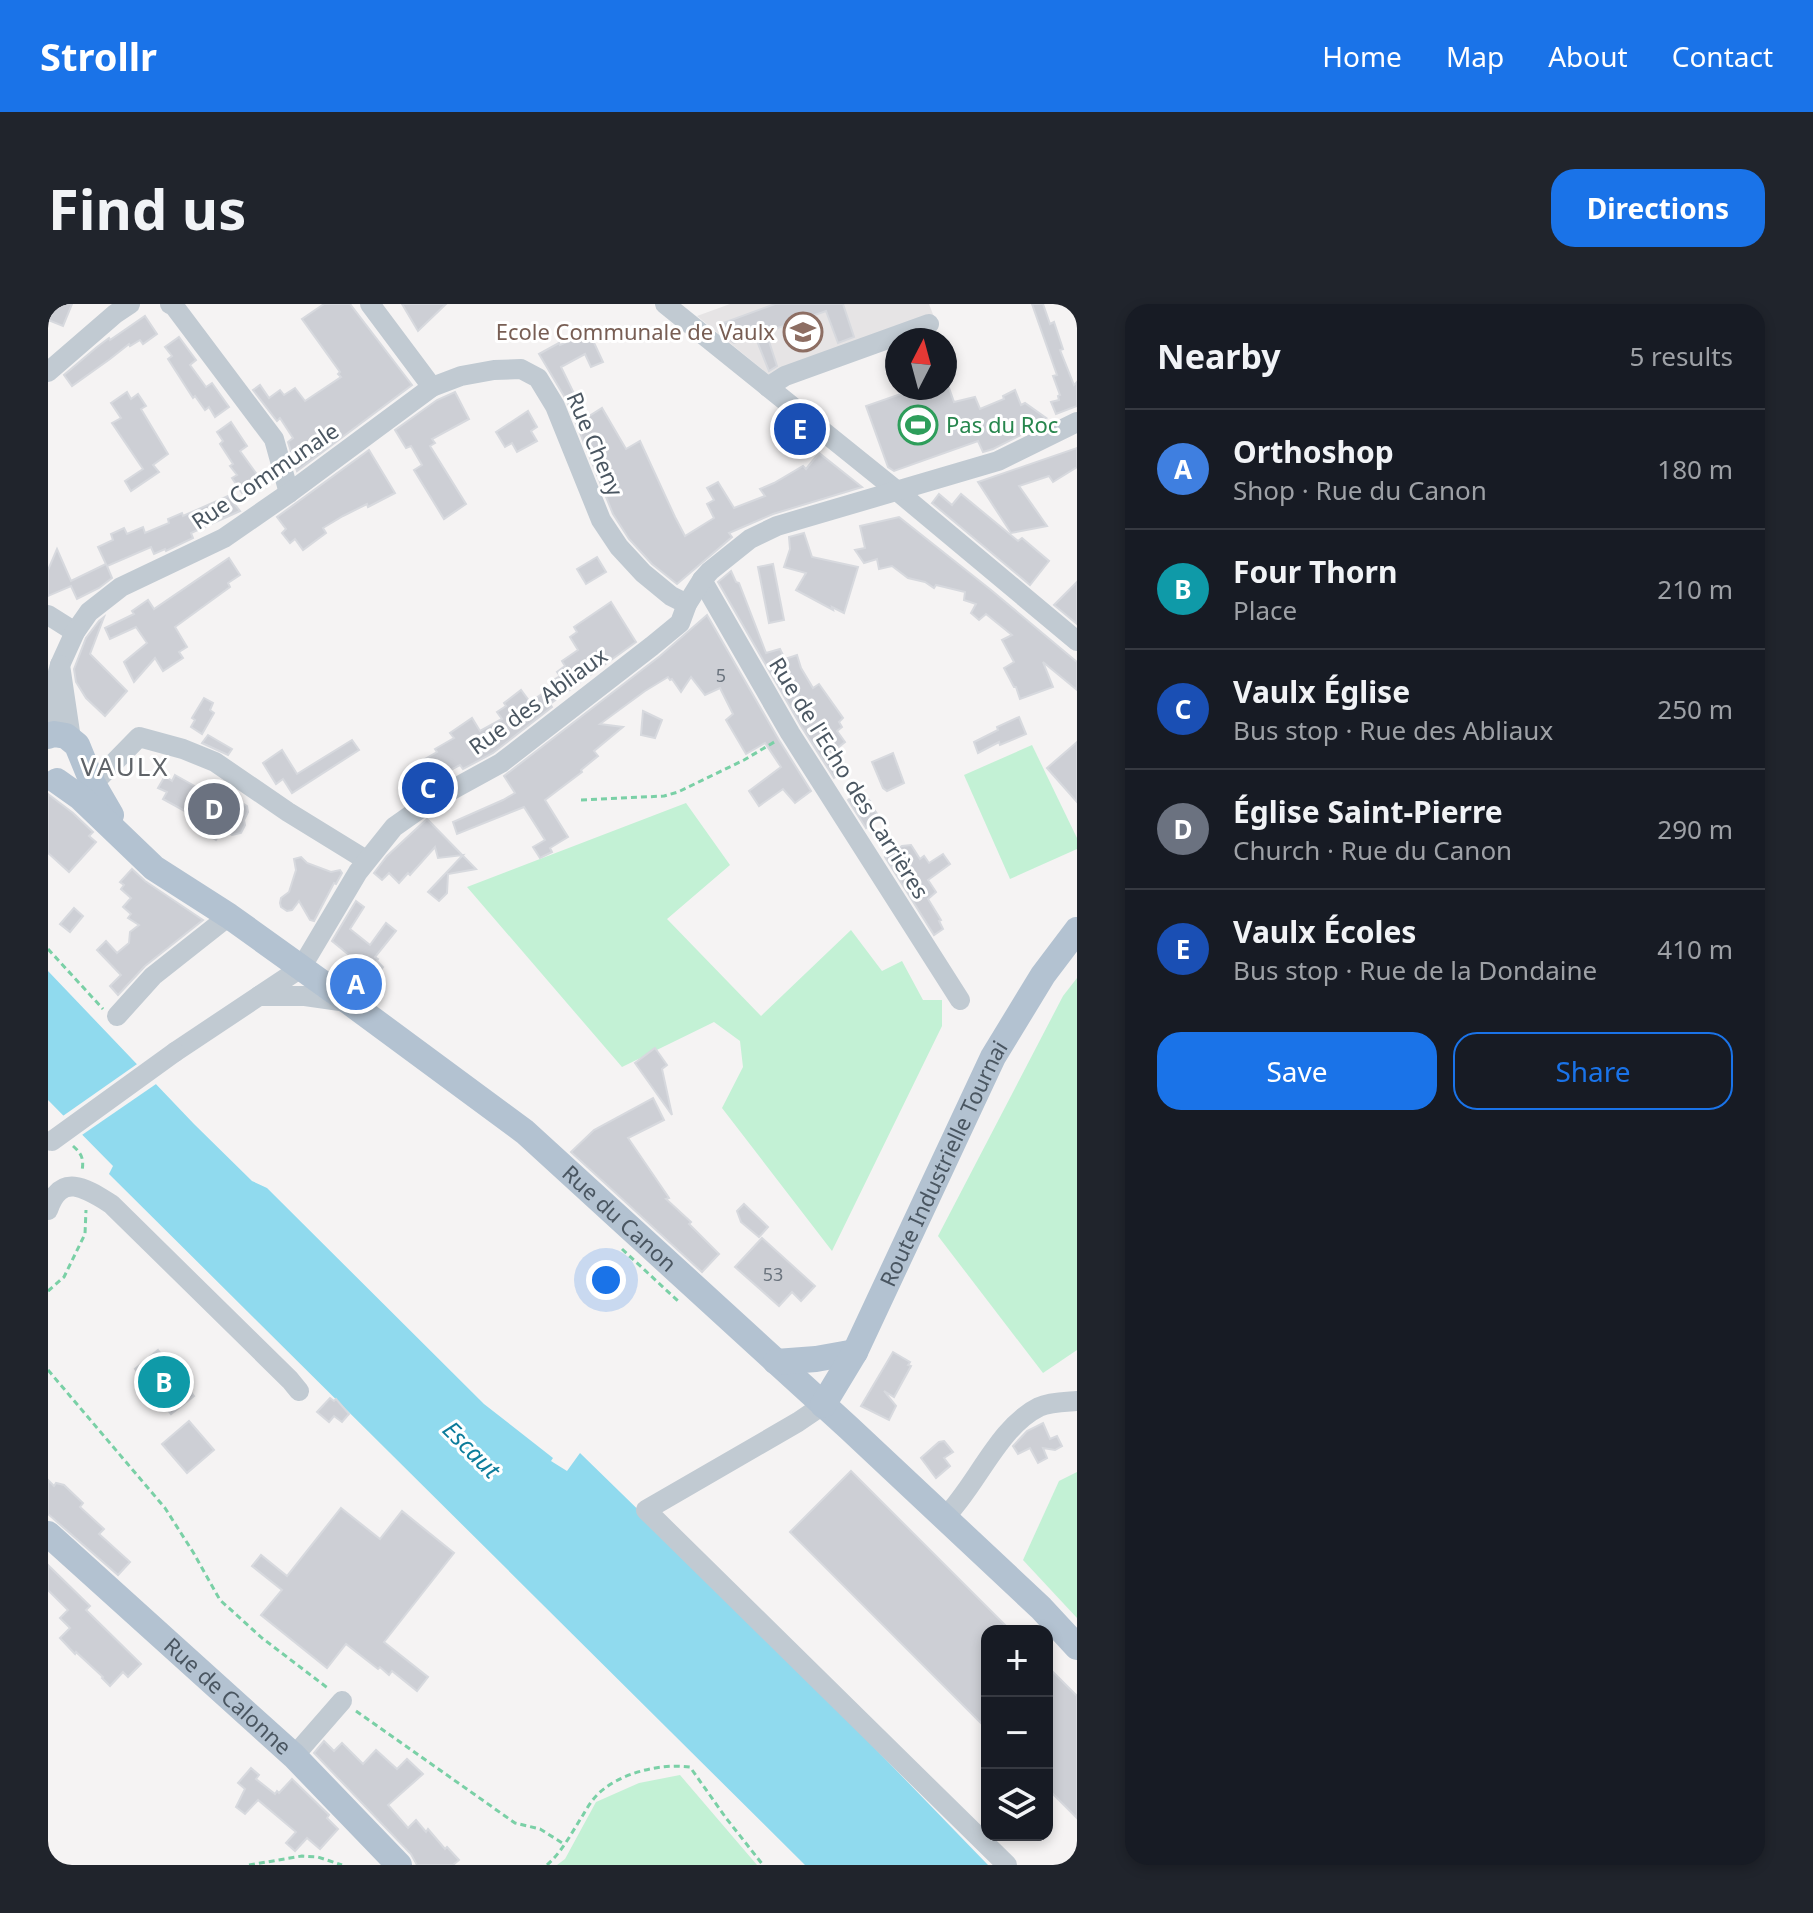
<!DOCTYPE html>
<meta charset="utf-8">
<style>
:root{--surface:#171b24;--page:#20242c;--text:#f1f3f6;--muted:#9ea1a6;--line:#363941;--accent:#1a73e8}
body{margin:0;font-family:"Noto Sans",sans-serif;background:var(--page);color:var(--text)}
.controls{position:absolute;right:24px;bottom:24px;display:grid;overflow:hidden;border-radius:16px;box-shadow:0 4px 12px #0003}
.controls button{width:72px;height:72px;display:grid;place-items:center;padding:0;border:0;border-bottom:2px solid var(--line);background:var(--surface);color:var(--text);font:40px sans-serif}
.compass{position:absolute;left:837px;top:24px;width:72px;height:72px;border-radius:50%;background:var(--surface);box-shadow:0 4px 12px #0003;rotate:6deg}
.you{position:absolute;left:558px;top:976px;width:28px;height:28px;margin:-20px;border:6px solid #fff;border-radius:50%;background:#1a73e8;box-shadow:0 0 0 12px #1a73e833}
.badge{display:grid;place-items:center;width:52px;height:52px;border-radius:50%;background:var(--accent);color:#fff;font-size:26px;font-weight:700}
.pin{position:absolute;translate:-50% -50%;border:4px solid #fff;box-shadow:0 2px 8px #0006}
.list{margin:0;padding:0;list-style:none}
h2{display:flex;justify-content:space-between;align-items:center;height:104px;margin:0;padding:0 32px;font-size:34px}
h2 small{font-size:26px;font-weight:400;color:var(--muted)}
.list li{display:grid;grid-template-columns:52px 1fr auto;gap:24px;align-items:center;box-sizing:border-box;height:120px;padding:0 32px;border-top:2px solid var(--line)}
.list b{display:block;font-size:30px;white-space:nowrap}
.list p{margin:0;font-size:26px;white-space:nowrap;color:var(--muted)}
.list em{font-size:26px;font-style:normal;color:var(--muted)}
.actions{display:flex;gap:16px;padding:24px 32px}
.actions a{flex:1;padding:18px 0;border:2px solid var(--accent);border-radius:24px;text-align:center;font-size:28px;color:var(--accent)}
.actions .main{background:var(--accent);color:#fff}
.icon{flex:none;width:44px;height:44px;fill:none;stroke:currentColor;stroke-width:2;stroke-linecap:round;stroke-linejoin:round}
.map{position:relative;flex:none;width:1029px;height:1561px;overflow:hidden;border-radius:24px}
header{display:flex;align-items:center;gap:48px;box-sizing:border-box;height:112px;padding:0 40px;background:var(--accent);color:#fff}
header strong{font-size:38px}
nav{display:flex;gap:44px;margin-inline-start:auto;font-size:28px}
.intro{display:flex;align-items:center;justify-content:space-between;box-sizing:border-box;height:192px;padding:0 48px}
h1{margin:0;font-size:56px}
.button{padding:20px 36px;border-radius:24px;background:var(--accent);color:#fff;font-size:28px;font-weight:700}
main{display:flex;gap:48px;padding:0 48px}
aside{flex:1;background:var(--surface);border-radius:24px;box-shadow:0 4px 12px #0003}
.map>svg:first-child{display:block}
</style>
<header>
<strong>Strollr</strong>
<nav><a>Home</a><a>Map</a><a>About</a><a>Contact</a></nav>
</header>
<div class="intro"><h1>Find us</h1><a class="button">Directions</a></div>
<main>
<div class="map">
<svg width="1029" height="1561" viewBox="0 0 1029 1561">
<rect width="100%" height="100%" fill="#f5f3f3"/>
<polygon fill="#e6e4e5" points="682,0 881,0 886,13 721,71 649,12"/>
<g fill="#c3f1d5">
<polygon points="984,441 1029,534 1029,545 962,575 916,471"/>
<polygon points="638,499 682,561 619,615 713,712 803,626 834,667 854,657 875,696 894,696 894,722 784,947 674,804 695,763 692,737 666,718 574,763 419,583"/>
<polygon points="1029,674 1029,1046 995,1069 890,932 1015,692"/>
<polygon points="1029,1168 1029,1314 975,1256 1011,1177"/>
<polygon points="632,1471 709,1561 509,1561 517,1555 548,1498 591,1479"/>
</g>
<polygon fill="#90daee" points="0,667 146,820 204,877 219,884 436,1100 505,1154 503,1157 519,1167 532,1149 693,1306 940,1561 757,1561 61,870 65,862 0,796"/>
<polygon fill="#f5f3f3" points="92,758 111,778 31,833 12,814"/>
<g fill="#cdcfd5" stroke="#d7d9de" stroke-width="2">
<polygon points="0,0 24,0 15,22 0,16"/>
<polygon points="276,0 302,0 364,81 249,167 240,138 245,134 232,114 229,117 205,86 212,81 221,94 232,86 236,91 247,84 257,97 293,73 290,70 292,68 254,15"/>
<polygon points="354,0 398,0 370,27"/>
<polygon points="727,0 795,0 806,33 790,39 778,7 718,28 729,62 721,67 707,32 686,39 680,34 675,19"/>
<polygon points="984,0 995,0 1002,20 1006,18 1015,45 1012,46 1026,81 1029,78 1029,102 1008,110 1003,98 1011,96 1010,92 1012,91 1005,72 1009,71"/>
<polygon points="97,12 109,30 95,40 92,36 82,42 81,40 62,55 24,82 16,71 49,43 61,34 62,36"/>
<polygon points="541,28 555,58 543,63 537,50 513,63 538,114 554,104 578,145 592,137 627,213 637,232 666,214 659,200 666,196 659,184 670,178 686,204 717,192 712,185 726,179 755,162 758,165 771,149 814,183 725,210 681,229 684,233 629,280 604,260 581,235 565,210 519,97 491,50 511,39 512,41"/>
<polygon points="131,33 148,56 142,61 158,83 164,79 181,103 167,113 161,103 157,106 147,92 145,94 120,55 124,52 117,43"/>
<polygon points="870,84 901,84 906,98 927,93 932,105 956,95 955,92 967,86 973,101 977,99 998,114 988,117 991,122 945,145 935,148 930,137 846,167 840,163 818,102"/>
<polygon points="79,88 83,95 90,90 98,102 93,105 120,150 105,161 111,168 83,187 77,177 95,165 64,119 73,114 63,99"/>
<polygon points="407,88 421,115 384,135 387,139 382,142 418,200 396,215 366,166 374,161 363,142 358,144 347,126 389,96"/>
<polygon points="480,107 489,123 483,127 489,137 469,148 464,139 457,143 448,128"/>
<polygon points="183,118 199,142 192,147 213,176 194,189 184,174 189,171 182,162 185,160 172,140 175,137 169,128"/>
<polygon points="1029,144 1029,163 1005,178 1001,172 971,182 999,222 963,229 930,178"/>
<polygon points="321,146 347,189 320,203 319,200 295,212 275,224 278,229 255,246 247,235 242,239 234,229 238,225 229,213"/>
<polygon points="891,190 904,201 913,190 970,237 974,234 1001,257 982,281 884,199"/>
<polygon points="180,192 192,207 143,229 145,234 118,247 117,245 106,250 103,243 59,262 64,274 51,284 29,295 23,282 0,292 0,266 9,245 23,277 58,260 50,243 65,236 63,230 76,224 79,230 95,223 97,229 121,219 120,215 134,209 135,212"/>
<polygon points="851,213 943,286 1029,358 1029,386 995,358 1005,383 972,395 968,383 966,383 956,364 966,358 954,336 964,331 938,310 931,316 923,309 928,300 916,296 917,288 888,281 886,284 877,278 860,274 844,262 831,265 829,255 816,259 807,246 817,244 812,222"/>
<polygon points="756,229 764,253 810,263 796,309 784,303 785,306 748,286 758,269 736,263 742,245 741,233"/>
<polygon points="549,253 558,268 538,280 529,265"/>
<polygon points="181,254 192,271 180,279 182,283 127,323 139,343 131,348 135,354 115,367 107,354 86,378 76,358 99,339 88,323 62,335 57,324 86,310 84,307 100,296 106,305"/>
<polygon points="725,260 736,316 721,319 710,263"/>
<polygon points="683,267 688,278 691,279 718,349 732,345 737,355 749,351 753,364 765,384 771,380 795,414 791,418 794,423 789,427 797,438 782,450 794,469 786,474 753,422 670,278"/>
<polygon points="1029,278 1029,320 1006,301"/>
<polygon points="563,298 588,338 502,400 504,403 445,449 415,465 412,461 378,479 363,463 389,448 387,445 406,434 402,429 424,414 432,427 454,415 449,408 458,402 456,399 473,386 482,398 510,379 507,375 512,372 509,368 517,362 514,357 530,346 522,333 529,328 526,323"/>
<polygon points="659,311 731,436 763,487 747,499 735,485 711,502 701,487 733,463 717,439 698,450 678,416 685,410 672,384 657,391 643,373 633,388 624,375 622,376 620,373 597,387 552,420 575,423 546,447 550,452 533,466 534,468 497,496 520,533 502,544 504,548 492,554 485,543 497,536 476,503 409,530 405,518 455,496 467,489 456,472 612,352"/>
<polygon points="56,313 42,350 79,387 57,412 38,394 28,378 26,365 38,334 51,317"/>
<polygon points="156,394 165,399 162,406 166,409 154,430 143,423 147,416 144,414"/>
<polygon points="595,407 614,416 607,434 593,431"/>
<polygon points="971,413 978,430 952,441 951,438 930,449 926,438 950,426 949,423"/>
<polygon points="160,431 184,445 180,451 154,439"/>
<polygon points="304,436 311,446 244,489 235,475 228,480 215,459 234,446 249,470"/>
<polygon points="1029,438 1029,498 999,464"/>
<polygon points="845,449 856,479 839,487 835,484 824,458"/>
<polygon points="127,471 168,494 173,486 199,502 200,508 196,516 197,521 193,529 184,531 177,527 176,529 173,528 168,536 150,526 155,517 115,495 119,488 110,484 117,472 124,477"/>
<polygon points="812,487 822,497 821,498 832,514 818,524 800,496"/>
<polygon points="0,490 25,509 45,528 41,532 48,538 21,568 0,549"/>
<polygon points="379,515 428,565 400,570 399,589 391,597 380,588 415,551 390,554 387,543 362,571 360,569 351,579 341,569 334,576 326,569 339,552"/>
<polygon points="863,541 872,555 876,552 881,559 895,550 902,560 880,576 888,588 880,595 893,616 891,617 895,625 886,631 837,553 854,542"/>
<polygon points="253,553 259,559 283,568 292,566 294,569 288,580 286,579 266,617 262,616 251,597 244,606 239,607 233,603 232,599 233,594 241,588 248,566 246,555"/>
<polygon points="84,565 97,577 155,616 97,662 70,691 62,682 73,671 49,646 58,637 69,649 81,639 82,628 91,621 80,614 83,610 75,603 83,594 73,585 76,581 72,578"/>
<polygon points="308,597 316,603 302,625 322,641 338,619 348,627 327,653 330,655 329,657 335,663 315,688 298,676 312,660 284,637"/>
<polygon points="26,604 35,612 22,628 12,620"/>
<polygon points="607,744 619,761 614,765 624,811 587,759"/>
<polygon points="605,794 616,816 580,834 621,894 618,895 643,918 641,920 671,950 654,968 523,848 546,826"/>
<polygon points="696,900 720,923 711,933 693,918 689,907"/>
<polygon points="714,934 767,982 753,997 744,988 731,1002 687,963"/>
<polygon points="110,1046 146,1092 123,1110 87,1065"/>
<polygon points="845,1048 862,1058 860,1061 863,1062 846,1093 836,1087 848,1102 841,1116 813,1102"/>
<polygon points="282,1094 286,1097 288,1095 301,1110 294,1118 286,1112 281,1118 269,1108"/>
<polygon points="141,1117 166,1146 139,1169 114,1140"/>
<polygon points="995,1119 1002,1135 1009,1132 1014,1142 1007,1146 995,1144 999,1154 990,1159 982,1144 970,1150 965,1142 979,1127"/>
<polygon points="896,1137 905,1148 896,1154 902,1162 888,1174 873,1154 891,1138"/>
<polygon points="803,1167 963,1327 939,1327 939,1425 742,1228"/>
<polygon points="0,1176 6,1182 8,1179 16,1181 35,1199 32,1203 56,1225 51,1230 82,1258 70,1271 0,1210"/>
<polygon points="293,1204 332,1235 354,1207 406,1249 336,1338 380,1373 369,1387 344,1367 341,1371 332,1363 330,1365 298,1340 279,1364 213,1311 234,1286 204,1262 213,1251 239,1272"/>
<polygon points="0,1261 42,1302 38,1306 93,1360 80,1373 75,1368 62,1382 54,1374 55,1373 28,1348 27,1350 12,1334 22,1324 12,1314 20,1306 0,1286"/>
<polygon points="999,1362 1029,1392 1029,1514 999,1484"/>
<polygon points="276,1437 286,1447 294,1439 315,1460 328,1446 349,1465 359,1455 375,1470 340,1501 360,1524 368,1516 378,1528 380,1525 397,1545 399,1543 411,1556 405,1561 369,1561 363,1550 266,1449"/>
<polygon points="203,1464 211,1471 208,1475 227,1490 229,1487 231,1489 244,1475 281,1511 279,1514 290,1525 272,1545 259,1534 247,1547 238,1539 248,1528 210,1496 197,1510 188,1503 197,1485 190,1479"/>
</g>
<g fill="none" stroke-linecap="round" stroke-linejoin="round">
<g stroke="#7ad0a6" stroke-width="3" stroke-dasharray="6 4" stroke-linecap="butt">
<polyline points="533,496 616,492 630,488 696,456 728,437"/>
<polyline points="0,645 55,705"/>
<path d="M25,842C34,850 36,855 34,867"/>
<polyline points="574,945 630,997"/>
<polyline points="0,987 16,973 37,930 38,906"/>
<polyline points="0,1066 117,1204 145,1248 172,1296 214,1334 281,1385"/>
<polyline points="308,1407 467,1519 492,1525 516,1540"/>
<polyline points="201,1561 254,1552 270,1553 294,1561"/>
<path d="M499,1561C514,1548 524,1528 535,1511C539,1504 544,1496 549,1491C571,1469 612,1459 642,1463L678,1514L715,1561"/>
</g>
<g stroke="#c1cad2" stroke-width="20">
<polyline points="122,0 126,2 226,135 241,189"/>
<polyline points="322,0 384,83"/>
<polyline points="617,0 848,186 1029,337"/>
<polyline points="0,68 67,10 82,0"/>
<polyline points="720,83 737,72 881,20"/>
<polyline points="654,276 742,429 912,696"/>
<polyline points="0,311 27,328"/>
<polyline points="12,361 27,328 41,308 73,283 176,234 241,189 384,83 413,72 446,66 473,65 490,74 507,102 553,216 571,243 595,269 623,292 639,300"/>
<polyline points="0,432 6,411 6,383 12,361 23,435"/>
<polyline points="45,480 91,433 135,445 167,458 240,508 318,556"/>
<polyline points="211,692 257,692 299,698"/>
<polyline points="69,712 105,672 181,612"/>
<polyline points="127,748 253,664 310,568 346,523 380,499 453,459 604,342 632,319 639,300 654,276 662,267 702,235 729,222 950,157 1029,118"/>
<path d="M0,906C13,867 39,885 63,900L242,1076L251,1087"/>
<polyline points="775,1101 750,1118 598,1206 959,1561"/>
<path d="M896,1214C928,1183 950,1123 991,1103C1002,1098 1017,1098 1029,1097"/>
<polyline points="246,1452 294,1397"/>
</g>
<g stroke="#b3c2d1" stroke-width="26">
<polyline points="0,432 6,430 18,432 29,441 45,480 63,511"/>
<path id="s1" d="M9,477L33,494L106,564L181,612L301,698L477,828L801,1124L993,1304L1029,1343"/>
<polyline points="728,1058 768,1055 807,1048"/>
<path id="s2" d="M775,1101L807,1048L945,753L995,671L1029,626"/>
<path id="s3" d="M0,1230L246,1452L351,1561"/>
</g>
<polyline stroke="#c1cad2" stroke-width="20" points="4,837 127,748"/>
</g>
<defs>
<g id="school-ring" transform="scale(2)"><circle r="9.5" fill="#fff" stroke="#8d6e63" stroke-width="1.5"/><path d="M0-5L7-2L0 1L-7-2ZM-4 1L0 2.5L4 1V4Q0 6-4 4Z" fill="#8d6e63"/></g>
<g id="stadium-ring" transform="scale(2)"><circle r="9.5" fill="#fff" stroke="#2e9e5b" stroke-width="1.5"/><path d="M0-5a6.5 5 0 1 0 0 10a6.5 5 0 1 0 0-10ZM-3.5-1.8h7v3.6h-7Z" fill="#2e9e5b"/></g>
</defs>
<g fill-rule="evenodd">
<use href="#school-ring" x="755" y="28"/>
<use href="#stadium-ring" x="870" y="121"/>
</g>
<g text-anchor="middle" stroke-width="6" stroke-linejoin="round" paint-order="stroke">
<g font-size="18" fill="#6b747e">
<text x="673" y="378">5</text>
<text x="725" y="977">53</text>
</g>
<g font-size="22" fill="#785e54" stroke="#fff" text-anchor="end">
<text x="727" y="36">Ecole Communale de Vaulx</text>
</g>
<g font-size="22" fill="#27864d" stroke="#fff" text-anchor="start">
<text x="898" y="129">Pas du Roc</text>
</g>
<g font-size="22" fill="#4a5661" stroke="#fff">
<text transform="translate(547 140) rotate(67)" y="8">Rue Cheny</text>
<text transform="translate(217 172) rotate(-34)" y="8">Rue Communale</text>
<text transform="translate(490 397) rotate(-36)" y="8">Rue des Abliaux</text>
<text transform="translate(801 474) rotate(58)" y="8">Rue de l'Echo des Carrières</text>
<text dy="8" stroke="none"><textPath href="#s2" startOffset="270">Route Industrielle Tournai</textPath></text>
<text dy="8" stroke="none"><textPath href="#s1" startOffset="714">Rue du Canon</textPath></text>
<text dy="8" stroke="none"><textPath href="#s3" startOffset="242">Rue de Calonne</textPath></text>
</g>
<g font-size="24" font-style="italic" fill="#0c7c9b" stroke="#fff">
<text transform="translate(423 1146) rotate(45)" y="8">Escaut</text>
</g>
<g font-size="26" letter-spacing="2" fill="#5f6368" stroke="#fff">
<text x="77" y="472">VAULX</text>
</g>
</g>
</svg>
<div class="controls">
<button>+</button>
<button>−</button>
<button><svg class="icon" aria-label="layers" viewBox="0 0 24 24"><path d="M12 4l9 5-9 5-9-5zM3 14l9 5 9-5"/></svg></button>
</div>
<svg class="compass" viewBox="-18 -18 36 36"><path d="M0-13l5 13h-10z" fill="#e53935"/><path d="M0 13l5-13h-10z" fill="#9ea1a6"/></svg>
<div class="you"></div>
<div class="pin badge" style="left:308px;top:680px;background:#3f7fe0">A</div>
<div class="pin badge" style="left:116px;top:1078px;background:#0f9aa8">B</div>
<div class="pin badge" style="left:380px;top:484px;background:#1a4fb4">C</div>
<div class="pin badge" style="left:166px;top:505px;background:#6b7280">D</div>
<div class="pin badge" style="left:752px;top:125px;background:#1a4fb4">E</div>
</div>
<aside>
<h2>Nearby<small>5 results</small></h2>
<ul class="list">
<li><span class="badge" style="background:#3f7fe0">A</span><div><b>Orthoshop</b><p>Shop · Rue du Canon</p></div><em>180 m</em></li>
<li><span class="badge" style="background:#0f9aa8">B</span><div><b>Four Thorn</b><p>Place</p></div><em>210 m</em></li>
<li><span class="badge" style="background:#1a4fb4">C</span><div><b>Vaulx Église</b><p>Bus stop · Rue des Abliaux</p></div><em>250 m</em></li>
<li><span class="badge" style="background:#6b7280">D</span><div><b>Église Saint-Pierre</b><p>Church · Rue du Canon</p></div><em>290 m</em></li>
<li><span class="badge" style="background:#1a4fb4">E</span><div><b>Vaulx Écoles</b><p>Bus stop · Rue de la Dondaine</p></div><em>410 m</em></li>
</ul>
<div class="actions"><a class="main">Save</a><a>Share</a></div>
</aside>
</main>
